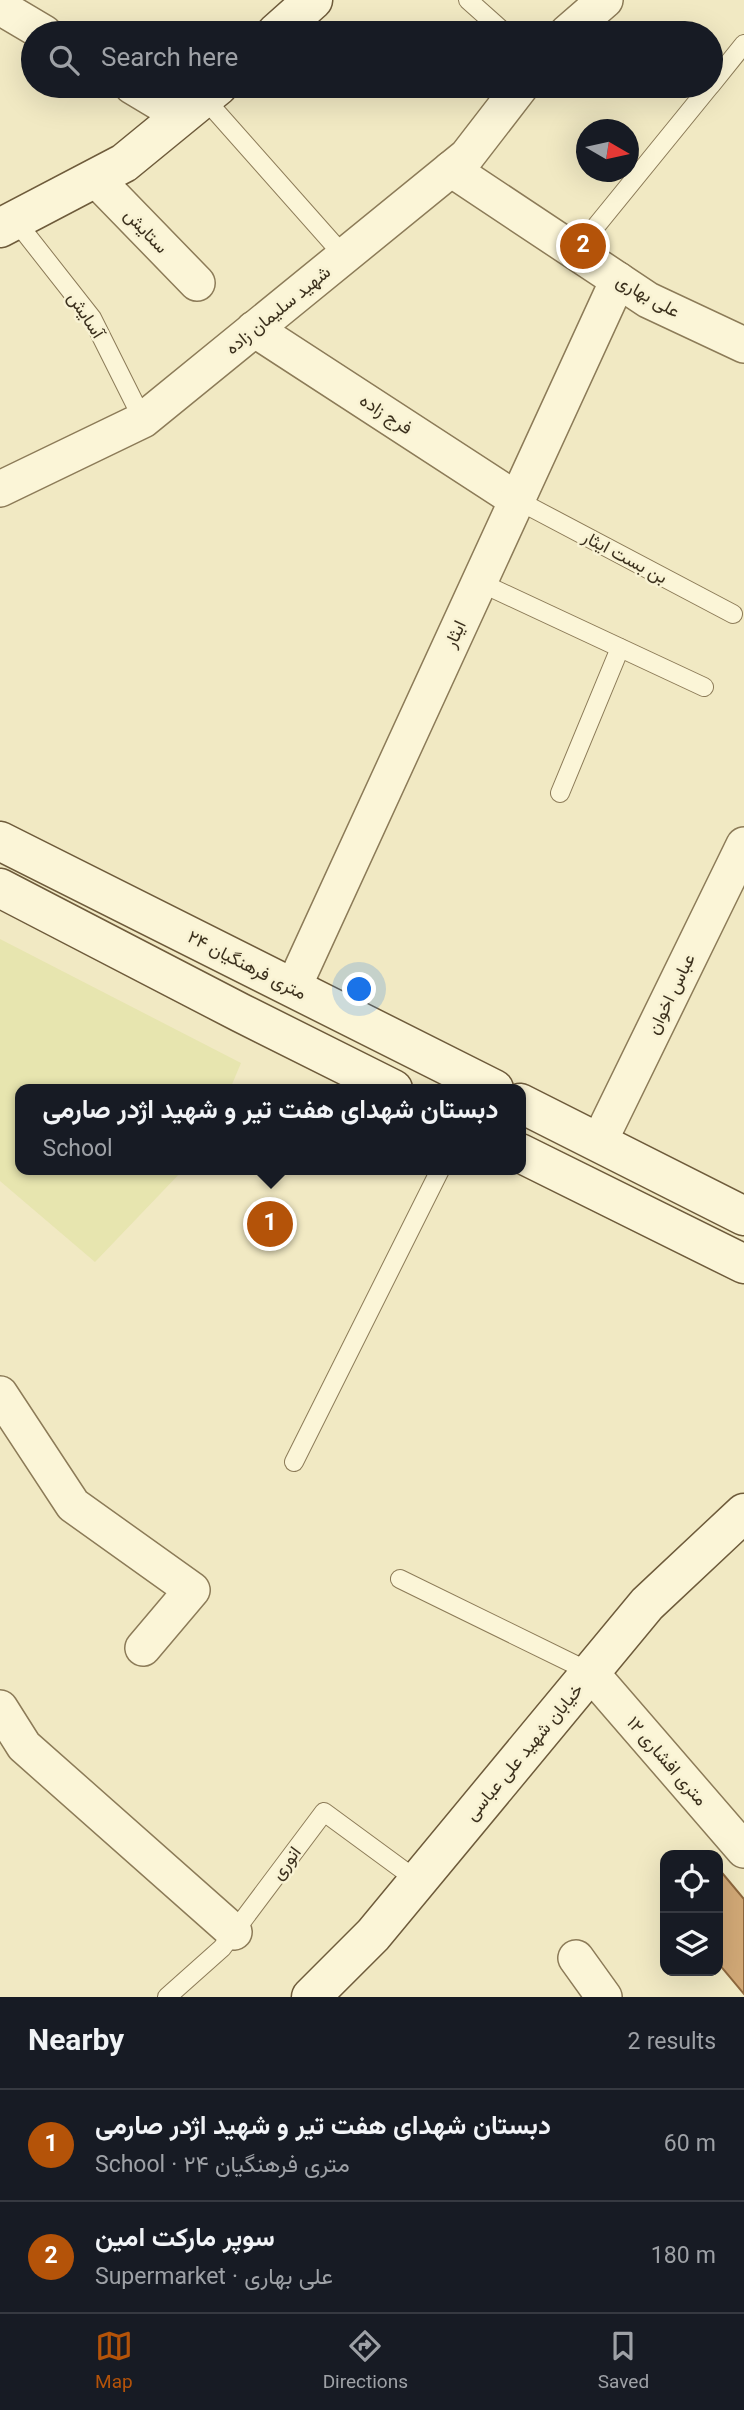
<!DOCTYPE html>
<meta charset="utf-8">
<style>
:root{--surface:#171b24;--page:#20242c;--text:#f1f3f6;--muted:#9ea1a6;--line:#363941;--accent:#b45309}
body{margin:0;font-family:Georgia,Vazirmatn,serif;background:var(--page);color:var(--text)}
.controls{position:absolute;right:21px;bottom:21px;display:grid;overflow:hidden;border-radius:14px;box-shadow:0 7px 28px #0002}
.controls button{width:63px;height:63px;display:grid;place-items:center;padding:0;border:0;border-bottom:2px solid var(--line);background:var(--surface);color:var(--text);font:35px sans-serif}
.compass{position:absolute;left:576px;top:119px;width:63px;height:63px;border-radius:50%;background:var(--surface);box-shadow:0 7px 28px #0002;rotate:99deg}
.you{position:absolute;left:360px;top:990px;width:24px;height:24px;margin:-18px;border:5px solid #fff;border-radius:50%;background:#1a73e8;box-shadow:0 0 0 10px #1a73e833}
.badge{display:grid;place-items:center;width:46px;height:46px;border-radius:50%;background:var(--accent);color:#fff;font-size:23px;font-weight:700}
.pin{position:absolute;translate:-50% -50%;border:4px solid #fff;box-shadow:0 2px 7px #0006}
.popup{position:absolute;left:15px;top:1084px;width:511px;height:91px;box-sizing:border-box;display:grid;place-content:center;border-radius:14px;background:var(--surface);filter:drop-shadow(0 2px 5px #0005);font-size:23px;white-space:nowrap;color:var(--muted)}
.popup b{font-size:26px;color:var(--text)}
.popup::after{content:'';position:absolute;left:50%;top:100%;margin-left:-14px;border:14px solid transparent;border-top-color:var(--surface)}
.list{margin:0;padding:0;list-style:none}
h2{display:flex;justify-content:space-between;align-items:center;height:91px;margin:0;padding:0 28px;font-size:30px}
h2 small{font-size:23px;font-weight:400;color:var(--muted)}
.list li{display:grid;grid-template-columns:46px 1fr auto;gap:21px;align-items:center;box-sizing:border-box;height:112px;padding:0 28px;border-top:2px solid var(--line)}
.list b{display:block;font-size:26px;white-space:nowrap}
.list p{margin:0;font-size:23px;white-space:nowrap;color:var(--muted)}
.list em{font-size:23px;font-style:normal;color:var(--muted)}
.icon{flex:none;width:38px;height:38px;fill:none;stroke:currentColor;stroke-width:2;stroke-linecap:round;stroke-linejoin:round}
.map{position:relative;flex:none;width:744px;height:1997px;overflow:hidden}
.search{position:absolute;background:var(--surface);box-shadow:0 7px 28px #0002;left:21px;right:21px;top:21px;height:77px;display:flex;align-items:center;gap:18px;box-sizing:border-box;padding:0 24px;border-radius:38px;color:var(--muted);font-size:26px}
.sheet{height:315px;background:var(--surface)}
nav{display:flex;justify-content:space-around;align-items:center;box-sizing:border-box;height:98px;border-top:2px solid var(--line);background:var(--surface);font-size:19px;color:var(--muted)}
nav a{display:grid;justify-items:center;gap:4px}
nav .on{color:var(--accent)}
.map>svg:first-child{display:block}
</style>
<div class="map">
<svg width="744" height="1997" viewBox="0 0 744 1997">
<rect width="100%" height="100%" fill="#f1e9c3"/>
<polygon fill="#e7e5af" points="0,939 241,1063 230,1089 20,1089 20,1170 183,1170 95,1262 0,1181"/>
<polygon fill="#d1a876" stroke="#8d673d" stroke-width="2" points="718,1868 744,1899 744,1994 718,1963"/>
<g fill="none" stroke-linecap="round" stroke-linejoin="round">
<g stroke="#8c7b58" stroke-width="20">
<g id="lane">
<polyline points="468,0 505,33"/>
<polyline points="711,85 744,44"/>
<polyline points="204,98 344,256"/>
<polyline points="15,220 92,318 143,420"/>
<polyline points="575,252 710,86"/>
<polyline points="517,500 733,614"/>
<polyline points="479,582 704,687"/>
<polyline points="560,793 620,648"/>
<polyline points="294,1462 440,1170"/>
<polyline points="400,1579 590,1672"/>
<polyline points="167,1997 222,1948 324,1812 418,1881"/>
</g>
</g>
<g stroke="#8c7b58" stroke-width="38">
<g id="street">
<polyline points="0,7 44,33"/>
<polyline points="567,33 605,0"/>
<polyline points="132,86 182,116"/>
<polyline points="451,169 648,300 744,345"/>
<polyline points="95,178 197,283"/>
<polyline points="254,329 517,500"/>
<polyline points="0,489 143,420 467,156 521,86"/>
<polyline points="293,988 618,280"/>
<polyline points="599,1142 744,845"/>
<polyline points="0,1394 73,1505 192,1590 143,1648"/>
<polyline points="590,1672 744,1850"/>
<polyline points="0,1708 24,1746 234,1932"/>
<polyline points="576,1958 604,1997"/>
</g>
</g>
<g stroke="#6e5b3b" stroke-width="41">
<g id="secondary">
<polyline points="276,33 313,0"/>
<polyline points="0,228 124,163 218,86"/>
<polyline points="0,841 494,1089"/>
<polyline points="0,888 241,1013 393,1089"/>
<polyline points="520,1103 744,1216"/>
<polyline points="520,1153 744,1264"/>
<polyline points="311,1997 373,1935 647,1604 744,1513"/>
</g>
</g>
<use href="#lane" stroke="#fbf5d7" stroke-width="18"/>
<use href="#street" stroke="#fbf5d7" stroke-width="35"/>
<use href="#secondary" stroke="#fbf5d7" stroke-width="38"/>
</g>
<g text-anchor="middle" stroke-width="5" stroke-linejoin="round" paint-order="stroke">
<g font-size="18" fill="#3b301d" stroke="#f8f2d3">
<text transform="translate(146 231) rotate(46)" y="6">ستایش</text>
<text transform="translate(648 296) rotate(29)" y="6">علی بهاری</text>
<text transform="translate(278 310) rotate(-39)" y="6">شهید سلیمان زاده</text>
<text transform="translate(86 315) rotate(57)" y="6">آسایش</text>
<text transform="translate(386 414) rotate(33)" y="6">فرج زاده</text>
<text transform="translate(625 557) rotate(28)" y="6">بن بست ایثار</text>
<text transform="translate(455 634) rotate(-65)" y="6">ایثار</text>
<text transform="translate(247 965) rotate(27)" y="6">۲۴ متری فرهنگیان</text>
<text transform="translate(671 994) rotate(-64)" y="6">عباس اخوان</text>
<text transform="translate(524 1752) rotate(-50)" y="6">خیابان شهید علی عباسی</text>
<text transform="translate(667 1761) rotate(49)" y="6">۱۲ متری افشاری</text>
<text transform="translate(286 1863) rotate(-53)" y="6">انوری</text>
</g>
</g>
</svg>
<div class="controls">
<button><svg class="icon" aria-label="locate" viewBox="0 0 24 24"><circle cx="12" cy="12" r="6"/><path d="M12 2v4M12 18v4M2 12h4M18 12h4"/></svg></button>
<button><svg class="icon" aria-label="layers" viewBox="0 0 24 24"><path d="M12 4l9 5-9 5-9-5zM3 14l9 5 9-5"/></svg></button>
</div>
<svg class="compass" viewBox="-18 -18 36 36"><path d="M0-13l5 13h-10z" fill="#e53935"/><path d="M0 13l5-13h-10z" fill="#9ea1a6"/></svg>
<div class="you"></div>
<div class="pin badge" style="left:270px;top:1224px">1</div>
<div class="popup"><b>دبستان شهدای هفت تیر و شهید اژدر صارمی</b>School</div>
<div class="pin badge" style="left:583px;top:246px">2</div>
<div class="search"><svg class="icon" aria-label="search" viewBox="0 0 24 24"><circle cx="10" cy="10" r="6"/><path d="M15 15l6 6"/></svg>Search here</div>
</div>
<section class="sheet">
<h2>Nearby<small>2 results</small></h2>
<ul class="list">
<li><span class="badge">1</span><div><b>دبستان شهدای هفت تیر و شهید اژدر صارمی</b><p>School · ۲۴ متری فرهنگیان</p></div><em>60 m</em></li>
<li><span class="badge">2</span><div><b>سوپر مارکت امین</b><p>Supermarket · علی بهاری</p></div><em>180 m</em></li>
</ul>
</section>
<nav>
<a class="on"><svg class="icon" aria-label="map" viewBox="0 0 24 24"><path d="M3 6l6-2 6 2 6-2v14l-6 2-6-2-6 2zM9 4v14M15 6v14"/></svg>Map</a>
<a><svg class="icon" aria-label="directions" viewBox="0 0 24 24"><path d="M12 3l9 9-9 9-9-9zM9 14v-3h6M13 9l2 2-2 2"/></svg>Directions</a>
<a><svg class="icon" aria-label="saved" viewBox="0 0 24 24"><path d="M7 4h10v16l-5-4-5 4z"/></svg>Saved</a>
</nav>
